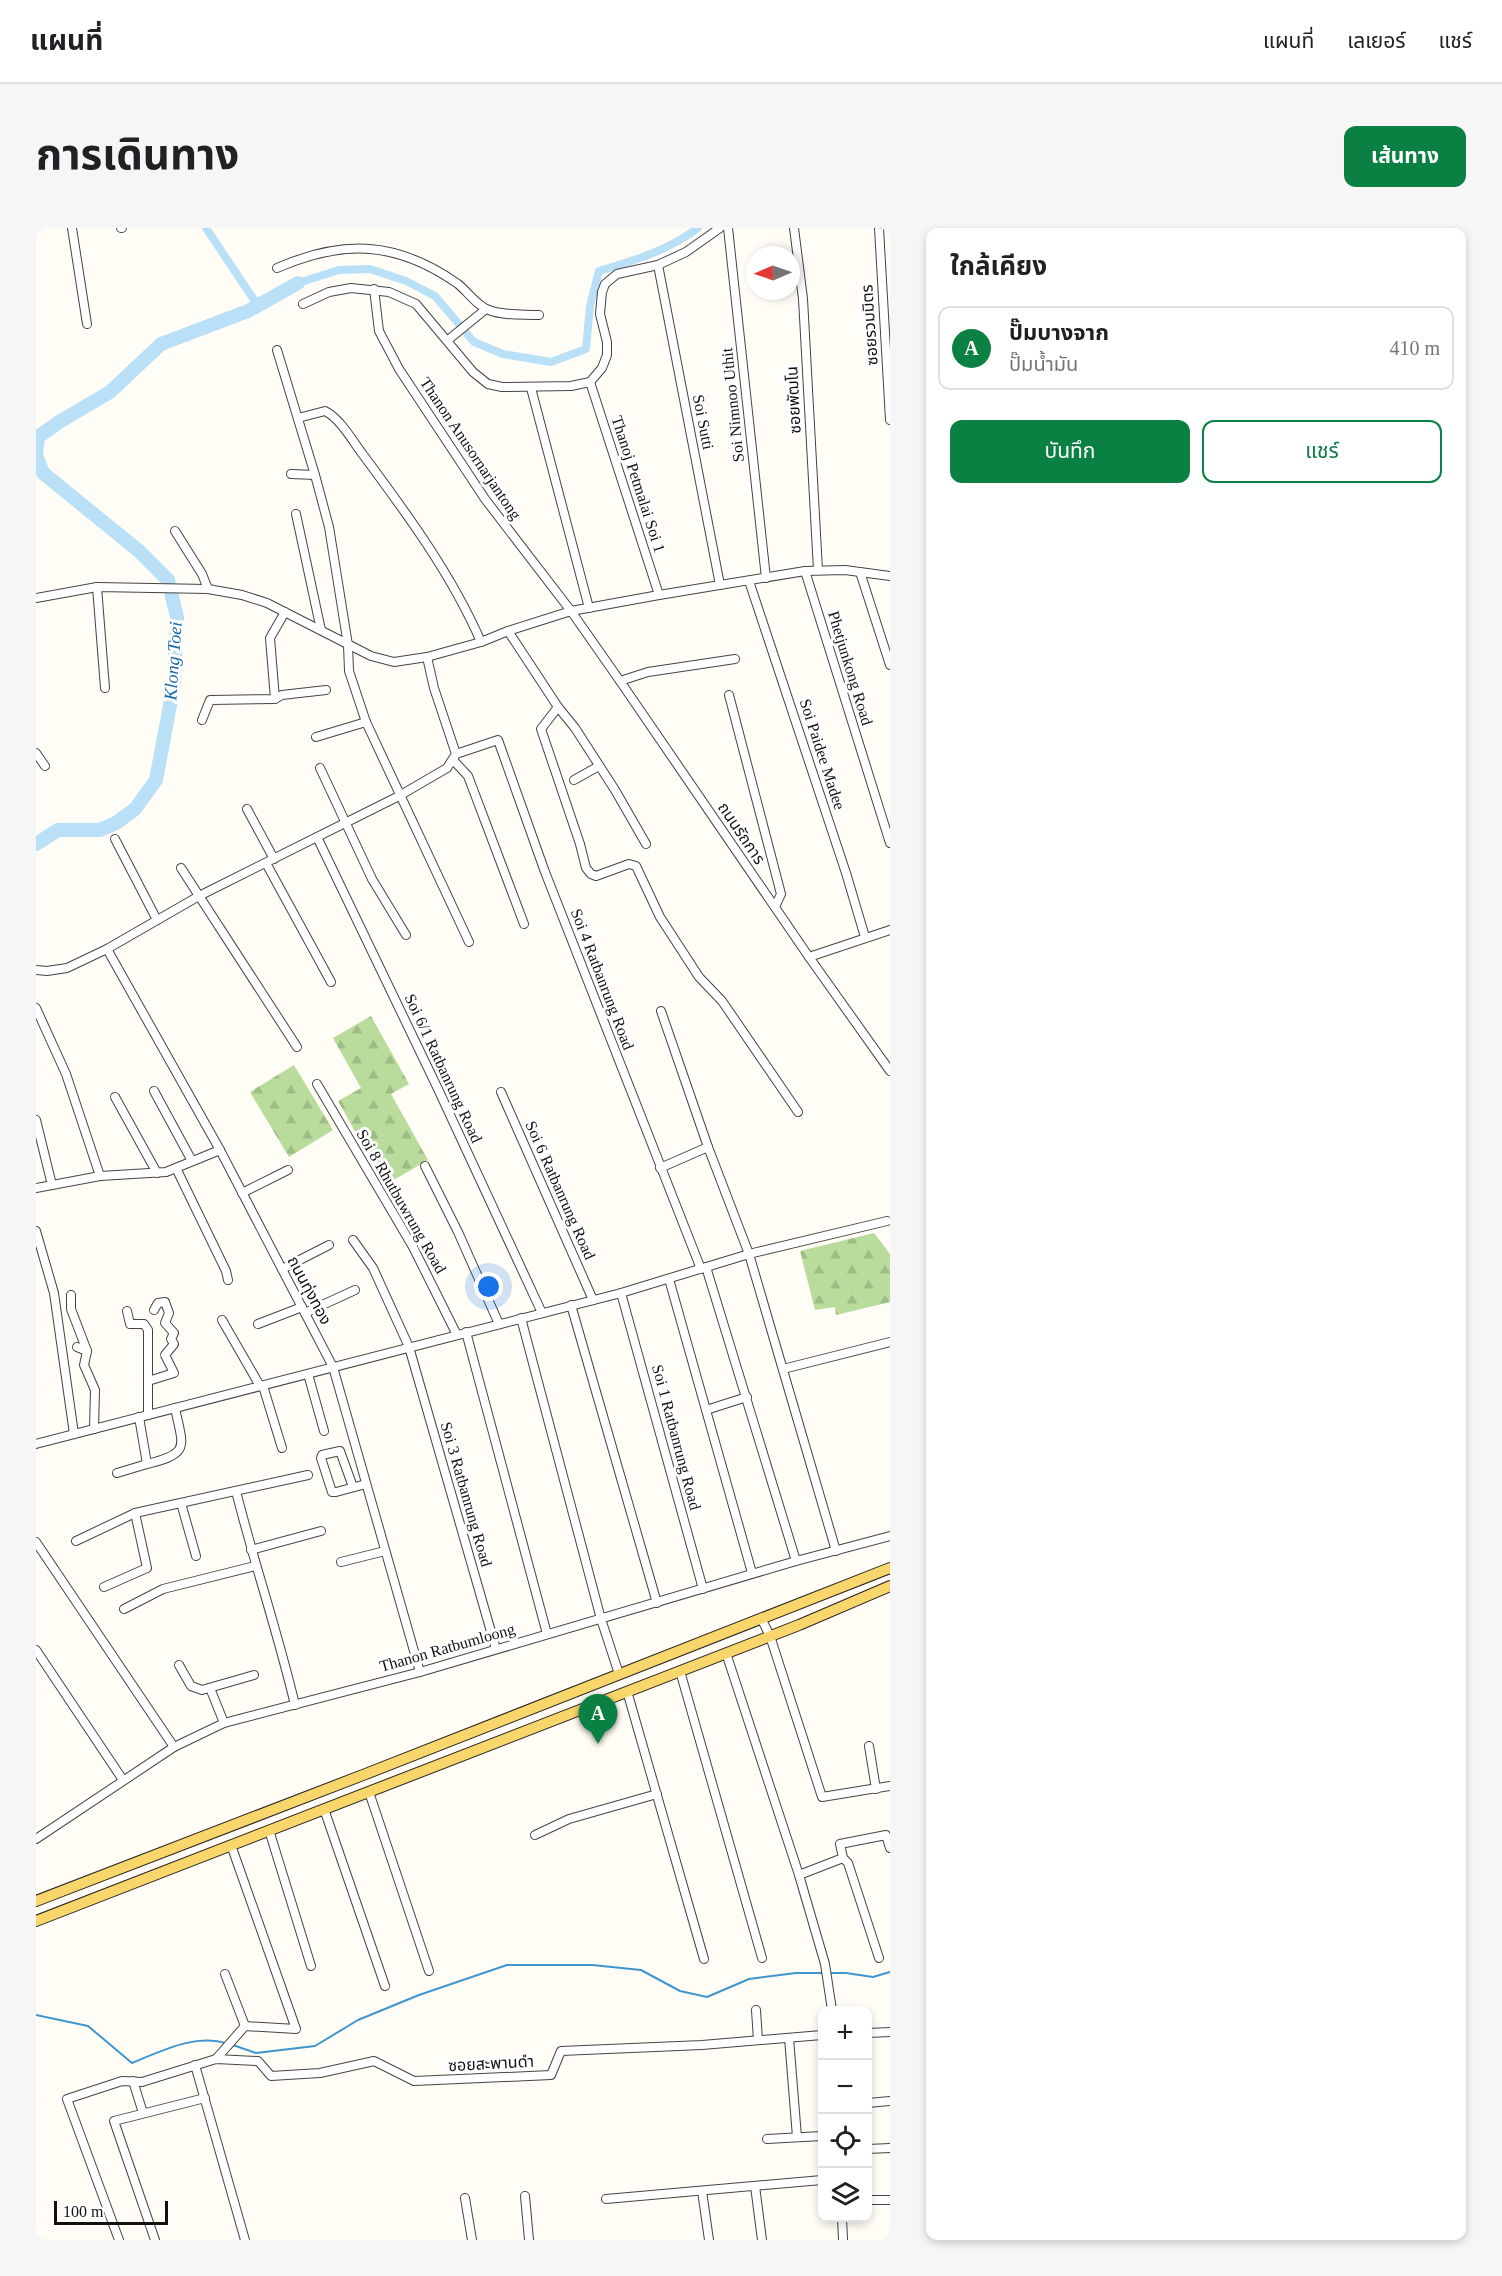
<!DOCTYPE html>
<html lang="th">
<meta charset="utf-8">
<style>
:root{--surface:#fff;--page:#f6f6f6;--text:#202124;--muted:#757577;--line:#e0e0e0;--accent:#0b8043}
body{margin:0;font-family:"Times New Roman","Noto Sans Thai",serif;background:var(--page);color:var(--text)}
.controls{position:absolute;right:18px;bottom:18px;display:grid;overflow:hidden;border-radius:12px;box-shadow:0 3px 9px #0003}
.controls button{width:54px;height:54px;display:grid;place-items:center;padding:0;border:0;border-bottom:2px solid var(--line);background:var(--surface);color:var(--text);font:30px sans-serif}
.compass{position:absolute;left:710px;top:18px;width:54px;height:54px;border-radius:50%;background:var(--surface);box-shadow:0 3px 9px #0003;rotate:268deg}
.scale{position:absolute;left:18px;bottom:15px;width:114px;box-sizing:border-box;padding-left:6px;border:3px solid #111;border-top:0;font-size:16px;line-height:21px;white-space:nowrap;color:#111;-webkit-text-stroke:4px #fff;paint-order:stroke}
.you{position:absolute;left:453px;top:1059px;width:21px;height:21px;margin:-15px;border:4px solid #fff;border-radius:50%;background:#1a73e8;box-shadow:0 0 0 9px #1a73e833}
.badge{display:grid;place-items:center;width:39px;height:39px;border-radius:50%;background:var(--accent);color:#fff;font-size:20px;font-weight:700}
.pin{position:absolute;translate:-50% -50px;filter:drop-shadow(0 2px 3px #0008)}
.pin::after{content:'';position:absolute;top:32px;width:21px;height:18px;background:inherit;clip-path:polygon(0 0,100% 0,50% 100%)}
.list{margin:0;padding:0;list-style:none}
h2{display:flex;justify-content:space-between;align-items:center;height:78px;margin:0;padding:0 24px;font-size:26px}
h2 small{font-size:20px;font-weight:400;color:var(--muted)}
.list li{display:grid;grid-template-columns:39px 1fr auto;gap:18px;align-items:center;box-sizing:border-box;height:84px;margin:0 12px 12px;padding:0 12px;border:2px solid var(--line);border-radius:12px}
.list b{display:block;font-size:22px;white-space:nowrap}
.list p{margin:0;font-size:20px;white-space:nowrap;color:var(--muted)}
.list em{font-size:20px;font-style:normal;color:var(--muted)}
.actions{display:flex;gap:12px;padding:18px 24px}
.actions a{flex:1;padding:14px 0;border:2px solid var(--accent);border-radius:12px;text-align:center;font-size:21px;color:var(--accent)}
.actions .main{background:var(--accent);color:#fff}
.icon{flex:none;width:33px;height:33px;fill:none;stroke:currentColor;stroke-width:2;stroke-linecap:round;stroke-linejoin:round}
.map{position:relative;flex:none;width:854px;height:2012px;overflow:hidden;border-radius:12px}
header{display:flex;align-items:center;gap:36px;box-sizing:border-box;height:84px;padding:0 30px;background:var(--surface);border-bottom:2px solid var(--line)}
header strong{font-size:28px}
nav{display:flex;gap:33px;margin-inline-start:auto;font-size:21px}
.intro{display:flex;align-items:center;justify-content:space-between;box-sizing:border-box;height:144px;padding:0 36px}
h1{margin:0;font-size:42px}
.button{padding:15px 27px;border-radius:12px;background:var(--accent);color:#fff;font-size:21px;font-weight:700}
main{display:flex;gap:36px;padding:0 36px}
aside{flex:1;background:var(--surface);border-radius:12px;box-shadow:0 3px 9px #0003}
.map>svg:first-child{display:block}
</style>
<header>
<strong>แผนที่</strong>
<nav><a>แผนที่</a><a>เลเยอร์</a><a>แชร์</a></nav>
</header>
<div class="intro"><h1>การเดินทาง</h1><a class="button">เส้นทาง</a></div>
<main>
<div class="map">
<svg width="854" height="2012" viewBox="0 0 854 2012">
<defs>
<pattern id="forest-firs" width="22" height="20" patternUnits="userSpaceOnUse" patternTransform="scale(1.5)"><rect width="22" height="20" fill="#b9dc9c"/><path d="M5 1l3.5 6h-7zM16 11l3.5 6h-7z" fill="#9ebc85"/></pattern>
</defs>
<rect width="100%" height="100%" fill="#fffdf5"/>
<g fill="url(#forest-firs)">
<polygon points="335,788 373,856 355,866 392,932 349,957 302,873 325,860 297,810"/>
<polygon points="258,837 297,902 253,929 214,864"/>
<polygon points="838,1005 854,1026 854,1074 800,1087 799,1079 779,1082 764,1023"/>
</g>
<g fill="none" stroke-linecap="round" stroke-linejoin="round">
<g stroke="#3f96cf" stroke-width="2">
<polyline points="792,1745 810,1745 837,1749 854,1744"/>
<path d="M0,1787L52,1798L96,1835C126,1823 159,1805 192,1816"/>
<polyline points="197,1817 220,1825 279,1818 322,1792 383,1767 471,1737 556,1737 605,1742 644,1763 671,1769 713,1751 760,1745 786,1745"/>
</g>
<g stroke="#b9e0f7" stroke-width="8">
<polyline points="170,0 222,78"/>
<path d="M262,55L303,42L334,41L370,53L399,68L438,114L467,126L515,134L550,121L554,78L563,43C599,32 631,23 662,0"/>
</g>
<g stroke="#b9e0f7" stroke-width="14">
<polyline points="0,227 2,209 23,194 74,164 125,116 212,83 262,55"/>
<polyline points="0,228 7,245 103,323 132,352 141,389 138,456 120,552 99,581 80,595 64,602 22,602 0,616"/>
</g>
<g stroke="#444" stroke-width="10">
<g id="minor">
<polyline points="36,0 51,96"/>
<polyline points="85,0 86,0"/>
<polyline points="692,0 730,350"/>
<polyline points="758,0 767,71 782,342"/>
<polyline points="843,0 854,192"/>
<polyline points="622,37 684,357"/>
<path d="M241,40C308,11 361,13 422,56C432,64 441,78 453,82C468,88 487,86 503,87"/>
<polyline points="338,61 343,103 363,141 449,271 535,383 584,453 773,729 854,843"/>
<polyline points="267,76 293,64 315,60 353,64 380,76 437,144 452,156 466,159 535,158 554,154 566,140 571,127 571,114 564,86 566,64 569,56 581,46 622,37 650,24 684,0"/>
<polyline points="412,112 450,81"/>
<polyline points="241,122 279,247 293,299 312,417 313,443 330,494"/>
<polyline points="554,154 623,367"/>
<polyline points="495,160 553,380"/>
<path d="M262,190L289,183C305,191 317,214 328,228C371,286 416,347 445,414"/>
<polyline points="255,246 279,247"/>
<polyline points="260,286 285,402"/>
<polyline points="139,303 166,346 172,361"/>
<polyline points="769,343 854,615"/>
<polyline points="824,344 854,437"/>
<polyline points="713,353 810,645 829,709"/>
<polyline points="61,359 69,460"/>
<polyline points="0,370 61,359 172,361 206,367 231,375 335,428 358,434 391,429 445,414 472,403 535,383 623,367 769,343 809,342 854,348"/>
<polyline points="472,403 522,479 539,500 579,562 610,616"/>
<polyline points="584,453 612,444 699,431"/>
<polyline points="693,467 745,666 739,679"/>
<polyline points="239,471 246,467 290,462"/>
<polyline points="522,479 505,501 544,616 550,640 555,646 560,648 593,636 600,638 624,689 663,749 686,773 762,884"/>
<polyline points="166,492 174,472 239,471 234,410 249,384"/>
<polyline points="280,509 330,494 433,714"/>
<polyline points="0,525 9,538"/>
<polyline points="420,526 462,512 509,644 665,1041"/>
<polyline points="417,532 432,548 488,696"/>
<polyline points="284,540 336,651 370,707"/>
<polyline points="538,552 563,538"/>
<polyline points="211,581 238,631"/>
<polyline points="281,609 402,861 506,1085"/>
<polyline points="79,611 121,692"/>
<polyline points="230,635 295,754"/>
<polyline points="145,640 261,819"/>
<polyline points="71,721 184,922 297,1139 384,1444"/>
<polyline points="773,729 854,702"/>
<polyline points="0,742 11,743 31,740 71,721 163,668 363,568 411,540 420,526 398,460 391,429"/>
<polyline points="0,780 30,846 64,948"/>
<polyline points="625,783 672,919 713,1026 800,1323"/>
<polyline points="281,856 377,1019 421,1107"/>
<polyline points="118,863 156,933"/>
<polyline points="465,864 557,1072"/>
<polyline points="79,869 121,945"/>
<polyline points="0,892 16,957"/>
<polyline points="389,938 422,1004 463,1096"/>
<polyline points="140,940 190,1043 192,1052"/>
<polyline points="624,940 672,919"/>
<polyline points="0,960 64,948 130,944 184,922"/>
<polyline points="206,965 252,942"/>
<polyline points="0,1003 18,1065 38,1206"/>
<polyline points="317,1012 337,1040 373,1119 460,1421"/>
<polyline points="670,1039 760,1333"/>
<polyline points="246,1041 293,1017"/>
<polyline points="633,1051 716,1345"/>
<polyline points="585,1065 667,1361"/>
<polyline points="35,1067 35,1081 51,1123 41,1119"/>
<polyline points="535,1077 621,1375"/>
<polyline points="91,1083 94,1096 108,1096 112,1102 112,1187"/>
<polyline points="269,1085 319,1062"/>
<polyline points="485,1090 565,1391 583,1446"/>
<polyline points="186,1092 224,1158"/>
<polyline points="222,1096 266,1079"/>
<polyline points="430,1104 511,1406"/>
<polyline points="51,1123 48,1137 59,1162 58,1201"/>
<polyline points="747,1141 854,1114"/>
<polyline points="272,1146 288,1203"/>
<polyline points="112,1153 138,1145 129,1127 138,1116 135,1111 138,1105 129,1095 133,1085 129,1074 122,1075 118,1082"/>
<polyline points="227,1158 246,1220"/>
<polyline points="670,1182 711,1169"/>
<path d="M103,1189L111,1236C155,1225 147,1219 139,1180"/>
<polyline points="0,1216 585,1065 713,1026 851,993"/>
<polyline points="81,1245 111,1236"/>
<polyline points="317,1259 304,1223 286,1227 285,1230 296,1264 300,1264 330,1256"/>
<path d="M200,1263C218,1335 242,1405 259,1477"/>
<polyline points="145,1275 160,1328"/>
<polyline points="40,1313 99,1285 272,1247"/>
<polyline points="0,1314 138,1519"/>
<polyline points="215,1322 285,1303"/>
<polyline points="305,1334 349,1323"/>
<polyline points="68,1359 111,1340 99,1285"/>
<polyline points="88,1381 127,1361 219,1338"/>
<polyline points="725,1390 734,1408 786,1569 854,1558"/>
<polyline points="0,1422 87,1552"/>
<polyline points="690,1425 763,1647 789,1736 796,1782"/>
<polyline points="143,1437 155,1458 166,1462 218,1447"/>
<polyline points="644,1443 726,1730"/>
<polyline points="174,1460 188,1495"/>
<polyline points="591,1463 668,1731"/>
<polyline points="833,1518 840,1561"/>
<polyline points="333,1564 393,1743"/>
<polyline points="288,1581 349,1758"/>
<polyline points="233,1602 275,1738"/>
<polyline points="499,1607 533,1591 621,1566"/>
<polyline points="0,1611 138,1519 188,1495 384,1444 760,1333 854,1308"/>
<polyline points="195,1617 260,1801 209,1798"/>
<polyline points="763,1647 807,1630"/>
<polyline points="843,1730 812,1635 807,1630 804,1616 850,1607 854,1620"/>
<polyline points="189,1746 209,1798"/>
<polyline points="720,1782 722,1812"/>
<polyline points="832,1805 854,1804"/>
<polyline points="753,1810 761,1909"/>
<polyline points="180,1831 209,1798"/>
<polyline points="159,1837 209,2012"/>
<polyline points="97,1853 107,1885"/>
<polyline points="832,1875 854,1873"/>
<polyline points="731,1911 786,1908"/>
<polyline points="832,1921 854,1920"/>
<polyline points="719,1958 726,2012"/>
<polyline points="666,1963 673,2012"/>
<polyline points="489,1968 493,2012"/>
<polyline points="429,1970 436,2012"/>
<polyline points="570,1971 786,1952"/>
<polyline points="832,1972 854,1972"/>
<polyline points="806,1990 807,2012"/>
<polyline points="83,2012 31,1871 86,1853 106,1854 180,1831 222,1833 235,1848 284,1845 338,1833 378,1853 515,1847 525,1823 666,1817 786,1807"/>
<polyline points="119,2012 78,1893 169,1870"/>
</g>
</g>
<g stroke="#222" stroke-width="12">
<g id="major">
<polyline points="0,1673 327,1547 854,1340"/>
<polyline points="0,1693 763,1397 854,1358"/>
</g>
</g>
<use href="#minor" stroke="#fff" stroke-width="8"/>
<use href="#major" stroke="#f9d66b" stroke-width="10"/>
</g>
<g text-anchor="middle" stroke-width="6" stroke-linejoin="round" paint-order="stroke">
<g font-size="16" fill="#111" stroke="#fff">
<text transform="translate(833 97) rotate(-94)" y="6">ซอยรวมมิตร</text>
<text transform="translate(757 172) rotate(-93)" y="6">ซอยพัฒโน</text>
<text transform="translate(696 177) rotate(-96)" y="6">Soi Nimnoo Uthit</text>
<text transform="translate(668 194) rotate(79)" y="6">Soi Sutti</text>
<text transform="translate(435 220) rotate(56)" y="6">Thanon Anusornarjantong</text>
<text transform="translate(603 256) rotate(72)" y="6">Thanoj Petmalai Soi 1</text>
<text transform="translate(815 440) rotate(73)" y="6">Phetjunkong Road</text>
<text transform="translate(787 526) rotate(72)" y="6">Soi Paidee Madee</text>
<text transform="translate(706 605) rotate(56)" y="6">ถนนรัถการ</text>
<text transform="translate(567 751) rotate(69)" y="6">Soi 4 Ratbanrung Road</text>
<text transform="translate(408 840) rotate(65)" y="6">Soi 6/1 Ratbanrung Road</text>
<text transform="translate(525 962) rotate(66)" y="6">Soi 6 Ratbanrung Road</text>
<text transform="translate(366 973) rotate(60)" y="6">Soi 8 Rhutbuwrung Road</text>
<text transform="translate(274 1062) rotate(62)" y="6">ถนนทุ่งทอง</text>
<text transform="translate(641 1209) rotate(75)" y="6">Soi 1 Ratbanrung Road</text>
<text transform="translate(431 1266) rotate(74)" y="6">Soi 3 Ratbanrung Road</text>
<text transform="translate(411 1419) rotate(-16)" y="6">Thanon Ratbumloong</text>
<text transform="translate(455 1835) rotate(-3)" y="6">ซอยสะพานดำ</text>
</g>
<g font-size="18" font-style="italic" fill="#1768a6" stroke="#fff">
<text transform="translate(137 433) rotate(-86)" y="6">Klong Toei</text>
</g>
</g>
</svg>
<div class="controls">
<button>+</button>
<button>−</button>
<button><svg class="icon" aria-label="locate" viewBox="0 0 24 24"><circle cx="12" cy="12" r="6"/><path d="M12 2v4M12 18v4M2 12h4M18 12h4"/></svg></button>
<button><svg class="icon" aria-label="layers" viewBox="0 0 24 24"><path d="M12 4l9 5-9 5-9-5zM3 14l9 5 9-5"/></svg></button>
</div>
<svg class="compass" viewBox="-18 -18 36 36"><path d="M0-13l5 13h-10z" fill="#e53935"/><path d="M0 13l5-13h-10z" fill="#757577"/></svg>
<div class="scale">100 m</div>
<div class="you"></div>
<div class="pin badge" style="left:562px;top:1516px">A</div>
</div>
<aside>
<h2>ใกล้เคียง<small></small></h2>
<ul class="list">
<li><span class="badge">A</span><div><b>ปั๊มบางจาก</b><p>ปั๊มน้ำมัน</p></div><em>410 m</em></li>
</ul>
<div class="actions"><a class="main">บันทึก</a><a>แชร์</a></div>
</aside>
</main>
